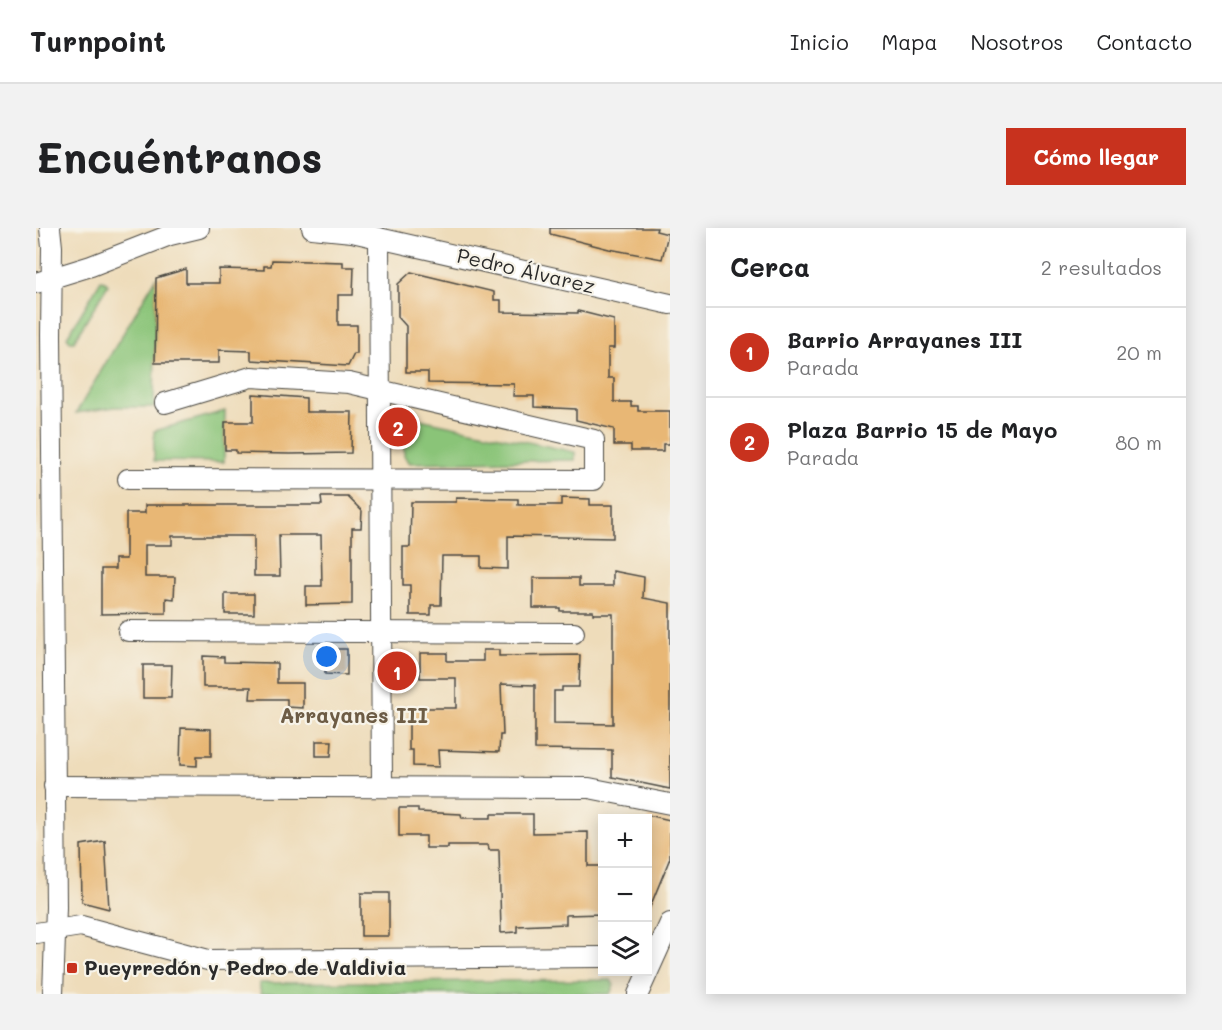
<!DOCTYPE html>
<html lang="es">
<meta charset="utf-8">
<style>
:root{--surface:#fff;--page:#f2f2f2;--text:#202124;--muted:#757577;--line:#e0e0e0;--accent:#c8321e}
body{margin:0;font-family:Mali,sans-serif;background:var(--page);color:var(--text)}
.controls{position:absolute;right:18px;bottom:18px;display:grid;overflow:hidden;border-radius:0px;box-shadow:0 3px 15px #0003}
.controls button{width:54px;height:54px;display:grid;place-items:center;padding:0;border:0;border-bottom:2px solid var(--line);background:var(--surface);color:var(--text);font:30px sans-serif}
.you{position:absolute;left:291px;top:429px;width:21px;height:21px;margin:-15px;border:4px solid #fff;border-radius:50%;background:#1a73e8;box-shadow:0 0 0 9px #1a73e833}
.badge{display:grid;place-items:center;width:39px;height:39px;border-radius:50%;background:var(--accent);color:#fff;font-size:20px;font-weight:700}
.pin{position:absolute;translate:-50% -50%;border:3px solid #fff;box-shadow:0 2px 6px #0006}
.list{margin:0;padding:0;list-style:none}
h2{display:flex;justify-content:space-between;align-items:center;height:78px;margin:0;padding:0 24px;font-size:26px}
h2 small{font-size:20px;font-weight:400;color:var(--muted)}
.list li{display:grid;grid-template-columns:39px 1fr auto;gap:18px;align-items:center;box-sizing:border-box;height:90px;padding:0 24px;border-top:2px solid var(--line)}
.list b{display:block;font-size:22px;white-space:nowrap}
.list p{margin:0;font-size:20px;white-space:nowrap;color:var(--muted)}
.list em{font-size:20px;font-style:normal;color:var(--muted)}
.icon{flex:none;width:33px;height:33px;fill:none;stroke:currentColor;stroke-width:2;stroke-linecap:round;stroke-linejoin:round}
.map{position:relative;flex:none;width:634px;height:766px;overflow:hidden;border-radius:0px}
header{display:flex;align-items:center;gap:36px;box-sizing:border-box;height:84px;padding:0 30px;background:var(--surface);border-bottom:2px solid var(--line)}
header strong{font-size:28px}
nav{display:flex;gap:33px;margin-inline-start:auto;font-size:21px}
.intro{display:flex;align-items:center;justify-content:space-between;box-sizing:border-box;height:144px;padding:0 36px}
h1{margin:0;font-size:42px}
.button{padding:15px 27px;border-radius:0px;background:var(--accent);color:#fff;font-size:21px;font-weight:700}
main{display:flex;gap:36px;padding:0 36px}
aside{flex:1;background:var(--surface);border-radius:0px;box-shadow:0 3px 15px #0003}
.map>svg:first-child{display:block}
</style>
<header>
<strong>Turnpoint</strong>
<nav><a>Inicio</a><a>Mapa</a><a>Nosotros</a><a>Contacto</a></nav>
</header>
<div class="intro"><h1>Encuéntranos</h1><a class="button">Cómo llegar</a></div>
<main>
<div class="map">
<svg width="634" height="766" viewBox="0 0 634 766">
<rect width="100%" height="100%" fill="#f7f3e8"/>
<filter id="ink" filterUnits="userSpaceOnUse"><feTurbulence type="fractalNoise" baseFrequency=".0167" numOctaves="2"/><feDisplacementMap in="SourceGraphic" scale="12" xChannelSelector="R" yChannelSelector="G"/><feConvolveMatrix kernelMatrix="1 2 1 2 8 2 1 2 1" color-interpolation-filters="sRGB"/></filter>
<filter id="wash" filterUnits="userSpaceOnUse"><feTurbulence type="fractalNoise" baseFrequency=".008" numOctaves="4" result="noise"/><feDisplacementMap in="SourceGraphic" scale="24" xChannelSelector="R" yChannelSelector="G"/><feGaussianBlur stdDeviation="1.35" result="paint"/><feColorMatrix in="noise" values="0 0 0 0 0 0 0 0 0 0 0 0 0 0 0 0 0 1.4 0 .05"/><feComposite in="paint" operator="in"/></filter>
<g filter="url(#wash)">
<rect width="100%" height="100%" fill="#eedcba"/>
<g fill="#8ac478" stroke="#5a7852" stroke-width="1.5">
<polygon points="120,50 118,179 79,179 40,185"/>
<polygon points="65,52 69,53 72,57 38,113 34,113 31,109"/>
<polygon points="189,183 188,234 118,233 118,203"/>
<polygon points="374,189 539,224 539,232 374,235 368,228 368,194"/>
<polygon points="575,752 578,757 574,766 225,766 223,755"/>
</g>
<g id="blocks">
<g fill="#e8b774">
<polygon points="514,0 621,0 620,3 632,6 626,31 573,21 514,6"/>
<polygon points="236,32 307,34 307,39 318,39 317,67 302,67 302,97 321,97 321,126 318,126 312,138 215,132 215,123 183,122 183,135 119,135 120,50 150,41 150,55 183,55 183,41 228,42 228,38 235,38"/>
<polygon points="375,44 458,64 458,72 465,72 465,84 542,85 542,83 578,92 578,120 572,120 572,150 578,150 578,174 595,174 595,178 602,178 602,183 634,183 634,216 627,216 627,223 595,223 595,217 578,217 578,201 540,192 540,181 498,179 498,168 477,168 478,156 392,155 392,144 370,144 370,98 362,89 362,56"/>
<polygon points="217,166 270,170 270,184 316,184 315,225 254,226 200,225 200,222 189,222 189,194 217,194"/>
<polygon points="285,269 312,269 326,283 325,300 316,300 316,376 270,377 270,358 286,358 285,307 243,307 244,348 218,348 218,308 136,308 136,317 109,317 109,349 139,349 138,371 130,370 130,385 65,386 65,341 79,341 79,331 90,331 90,285 109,285 109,277 286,277"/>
<polygon points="420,270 482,271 482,277 525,277 525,270 554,271 554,277 577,277 577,310 472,308 472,341 445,340 445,328 406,328 405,377 395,377 395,387 374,387 374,357 367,357 367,319 374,319 375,274 420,274"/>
<polygon points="577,343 608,349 607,370 634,375 634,561 576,549 576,522 499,521 499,457 465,456 467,507 464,507 463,524 402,522 403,539 377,538 377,522 373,522 373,480 420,480 420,450 384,450 384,425 411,425 411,433 447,433 447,422 463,422 463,428 544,427 543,459 526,459 526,463 518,463 518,495 577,496 577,386 557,386 557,383 524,383 524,380 497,380 497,350 543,350 543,358 577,358"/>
<rect x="189" y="366" width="29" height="20"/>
<polygon points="289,421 311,421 311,447 289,446"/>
<polygon points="167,428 188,429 188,434 241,435 241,455 267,455 267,480 251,479 251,471 214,471 215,459 167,459"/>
<polygon points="107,437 136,437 135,470 107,470"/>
<polygon points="145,500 175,501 175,528 161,528 161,538 144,537"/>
<polygon points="280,513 296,513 295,528 280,528"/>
<polygon points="363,580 382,580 382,584 425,586 426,590 455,590 455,586 497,586 497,605 552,604 552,638 567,638 567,686 530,687 530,696 481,698 481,704 465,705 463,622 453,622 452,617 412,617 412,620 390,620 390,608 363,608"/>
<polygon points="612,587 634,592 634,630 612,684"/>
<polygon points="69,613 73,681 46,674 45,617"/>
<rect x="325" y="665" width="28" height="43"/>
</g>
</g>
</g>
<g filter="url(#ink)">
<use href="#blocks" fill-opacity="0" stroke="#484640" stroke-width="1.5"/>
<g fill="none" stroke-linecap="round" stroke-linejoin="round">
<g stroke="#484640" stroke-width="22">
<g id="minor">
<polyline points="14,0 16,19 15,107 20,679 17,766"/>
<polyline points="276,0 316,4 634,76"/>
<polyline points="343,10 346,559"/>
<polyline points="0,55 55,38 134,7 163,0"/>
<polyline points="92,251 558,252 558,212 313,155 215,149 129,175"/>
<polyline points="92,403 538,405"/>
<polyline points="18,558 553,560 634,576"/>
<polyline points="0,705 45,698 172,732 566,729"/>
<polyline points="602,766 634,695"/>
</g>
</g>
<use href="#minor" stroke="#fff" stroke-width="20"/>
</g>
</g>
<rect fill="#c8321e" stroke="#f7f3e8" stroke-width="2" x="30" y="734" width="12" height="12" rx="3"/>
<g text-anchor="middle" stroke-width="4.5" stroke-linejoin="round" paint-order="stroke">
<g font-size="20" fill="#2b2b2b" stroke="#f7f3e8">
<text transform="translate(490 43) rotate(13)" y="7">Pedro Álvarez</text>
</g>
<g font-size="20" font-weight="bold" fill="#2b2b2b" stroke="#f7f3e8" text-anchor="start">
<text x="48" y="747">Pueyrredón y Pedro de Valdivia</text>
</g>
<g font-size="21" font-weight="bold" fill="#6d5c45" stroke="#f7f3e8">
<text x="318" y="495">Arrayanes III</text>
</g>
</g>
</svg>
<div class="controls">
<button>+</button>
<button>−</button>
<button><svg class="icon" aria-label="layers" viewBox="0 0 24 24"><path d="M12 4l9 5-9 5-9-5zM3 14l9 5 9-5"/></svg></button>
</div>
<div class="you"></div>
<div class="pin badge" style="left:361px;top:443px">1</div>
<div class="pin badge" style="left:362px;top:199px">2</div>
</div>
<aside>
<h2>Cerca<small>2 resultados</small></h2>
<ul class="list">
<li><span class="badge">1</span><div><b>Barrio Arrayanes III</b><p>Parada</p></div><em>20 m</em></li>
<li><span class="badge">2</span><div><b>Plaza Barrio 15 de Mayo</b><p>Parada</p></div><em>80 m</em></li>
</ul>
</aside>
</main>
